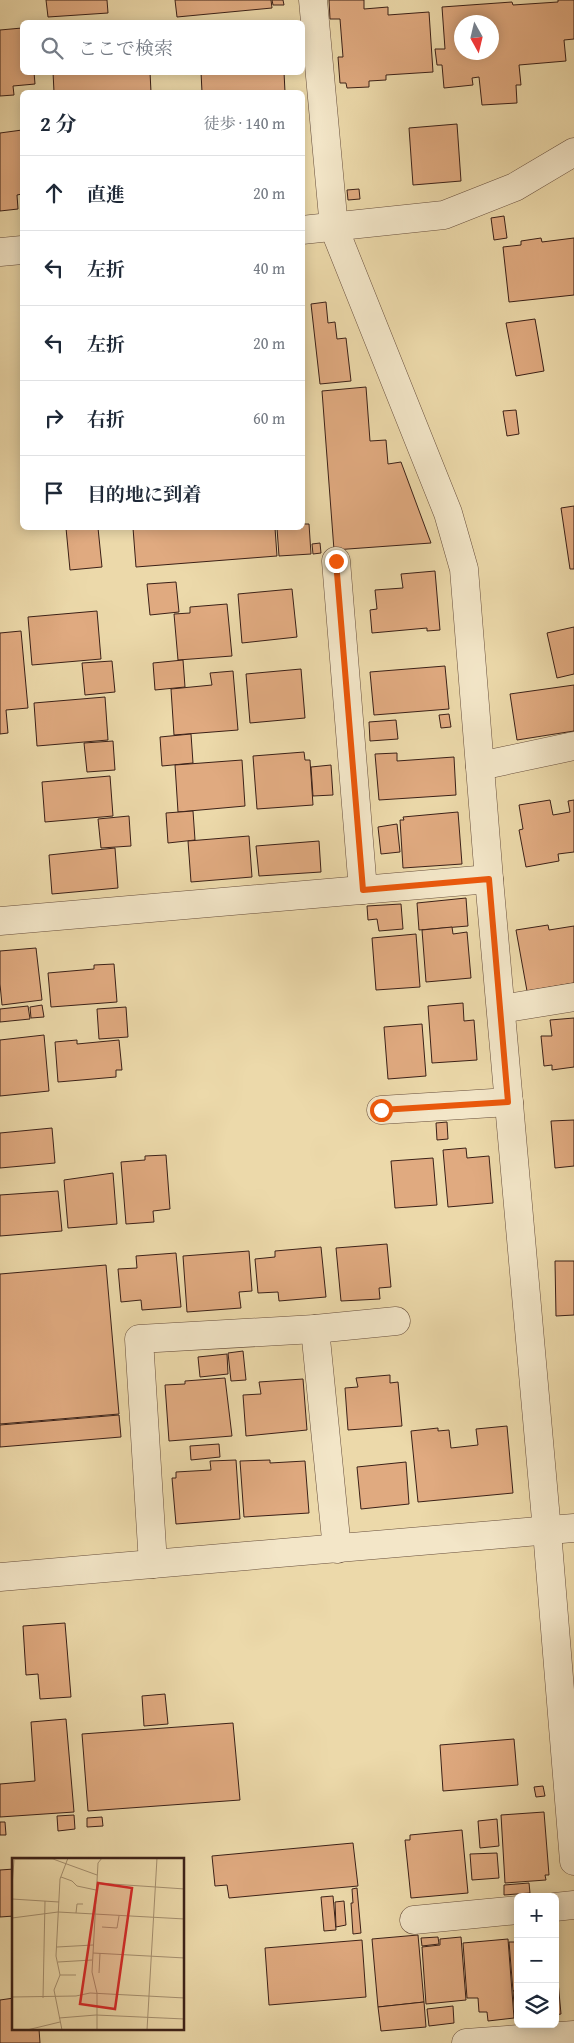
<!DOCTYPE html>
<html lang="ja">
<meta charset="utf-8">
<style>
:root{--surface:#fff;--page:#f6f6f7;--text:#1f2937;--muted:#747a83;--line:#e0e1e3}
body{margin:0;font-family:"Gentium Book Plus","Noto Serif JP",serif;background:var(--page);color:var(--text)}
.controls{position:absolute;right:15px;bottom:15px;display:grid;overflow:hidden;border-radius:8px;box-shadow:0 2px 12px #0003}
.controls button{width:45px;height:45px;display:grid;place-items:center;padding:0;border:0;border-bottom:1px solid var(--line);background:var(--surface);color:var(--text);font:25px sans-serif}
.compass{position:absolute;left:454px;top:15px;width:45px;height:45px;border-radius:50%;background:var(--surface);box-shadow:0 2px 12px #0003;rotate:172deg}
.stop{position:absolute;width:15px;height:15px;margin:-11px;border:4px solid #ea580c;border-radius:50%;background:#fff}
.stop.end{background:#ea580c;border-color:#fff;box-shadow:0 1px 5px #0008}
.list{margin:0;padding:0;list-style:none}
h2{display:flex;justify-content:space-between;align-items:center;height:65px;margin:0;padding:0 20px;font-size:21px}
h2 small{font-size:16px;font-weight:400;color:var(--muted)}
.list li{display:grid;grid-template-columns:32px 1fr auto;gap:15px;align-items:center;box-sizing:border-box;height:75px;padding:0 20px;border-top:1px solid var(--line)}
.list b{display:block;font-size:19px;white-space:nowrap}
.list em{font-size:16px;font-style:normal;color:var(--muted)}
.icon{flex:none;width:28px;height:28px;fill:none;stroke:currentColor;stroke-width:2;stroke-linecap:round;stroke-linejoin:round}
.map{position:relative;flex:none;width:574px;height:2043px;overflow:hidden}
.search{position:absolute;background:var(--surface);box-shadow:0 2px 12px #0003;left:20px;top:20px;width:285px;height:55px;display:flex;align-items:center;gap:12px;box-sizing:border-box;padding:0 18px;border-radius:8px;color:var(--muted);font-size:19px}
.panel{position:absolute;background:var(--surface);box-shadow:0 2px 12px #0003;left:20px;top:90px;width:285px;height:440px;border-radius:8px}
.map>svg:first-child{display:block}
</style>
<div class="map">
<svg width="574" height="2043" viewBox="0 0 574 2043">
<rect width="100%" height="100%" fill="#ecd9aa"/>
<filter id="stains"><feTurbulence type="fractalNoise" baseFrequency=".004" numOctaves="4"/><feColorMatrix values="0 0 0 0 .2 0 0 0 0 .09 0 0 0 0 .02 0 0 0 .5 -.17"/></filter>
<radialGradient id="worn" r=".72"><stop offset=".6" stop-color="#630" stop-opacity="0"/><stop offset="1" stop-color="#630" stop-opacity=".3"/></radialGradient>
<g fill="#e0aa80" stroke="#3b2017" fill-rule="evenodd">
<polygon points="46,0 107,0 108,13 48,17"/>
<polygon points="175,0 271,0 272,8 177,17"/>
<polygon points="272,0 283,0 284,5 273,5"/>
<polygon points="329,0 364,0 364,9 388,7 388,15 429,12 433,72 386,75 386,80 369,81 369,87 347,88 346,83 340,83 338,57 343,57 340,19 330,19"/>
<path d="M558,0H574V39L564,40L566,61L519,65L521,85H516L517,103L482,105L479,77L472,78L473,85L444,88L442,65H437L435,49H445L442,7L512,2L513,5L558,2ZM462,22H492V52H462Z"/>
<polygon points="22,28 22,72 34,72 35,84 13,86 14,95 0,96 0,30"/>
<polygon points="53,72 150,72 151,92 54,92"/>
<polygon points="201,72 284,72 285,92 202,92"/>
<polygon points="457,124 461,181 413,185 409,128"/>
<polygon points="22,130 22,194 17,195 18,209 0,211 0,133"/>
<polygon points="359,189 360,199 348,200 347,190"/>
<polygon points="504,216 507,238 494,240 491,218"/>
<polygon points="541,238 542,242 574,238 574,295 509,302 503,247 521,245 521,241"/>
<polygon points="326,302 328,323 335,322 337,339 346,338 351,381 320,384 311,304"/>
<polygon points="535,319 544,371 516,376 506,323"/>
<polygon points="366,387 370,441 386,440 388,464 401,462 431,543 334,550 322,391"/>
<polygon points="516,410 519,434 507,436 503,411"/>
<polygon points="574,506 574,569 570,569 561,508"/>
<polygon points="302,524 309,524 311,554 279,556 277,528 302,528"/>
<polygon points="66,528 98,528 102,567 70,570"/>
<polygon points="133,528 275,528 277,556 136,567"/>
<polygon points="320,543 321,553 313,554 312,544"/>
<polygon points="435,571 440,630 427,631 427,628 372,633 370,610 377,609 375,590 403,588 401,574"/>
<polygon points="176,582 179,612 150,615 147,584"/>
<polygon points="292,589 297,637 242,643 238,594"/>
<polygon points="227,604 232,656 178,660 174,614 190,613 190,607"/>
<polygon points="97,611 101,659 32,665 28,617"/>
<polygon points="574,627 574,674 557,678 547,633"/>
<polygon points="21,631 28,708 6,710 8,733 0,734 0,633"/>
<polygon points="183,660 185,687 155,690 153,663"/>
<polygon points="112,661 115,692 85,695 82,663"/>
<polygon points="445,666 449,709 374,715 370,672"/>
<polygon points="301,669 305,718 250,723 246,674"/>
<polygon points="233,671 238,730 174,735 171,689 212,685 210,673"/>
<polygon points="574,685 574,731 517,740 510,694"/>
<polygon points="105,697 108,740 37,746 34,703"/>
<polygon points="449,714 451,727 441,728 439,715"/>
<polygon points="396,720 398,739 370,741 369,722"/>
<polygon points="191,734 193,763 162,766 160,737"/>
<polygon points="113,741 115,770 87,772 84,743"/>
<polygon points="304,752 305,760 310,760 313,805 257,809 253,756"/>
<polygon points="397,753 397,761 454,757 456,795 379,800 375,754"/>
<polygon points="242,760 245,806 178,812 175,765"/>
<polygon points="331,765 333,795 313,796 311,767"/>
<polygon points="110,776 113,816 45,822 42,782"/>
<polygon points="550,800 553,815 570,812 568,801 574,800 574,852 558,854 559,861 526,867 519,830 523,829 519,805"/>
<polygon points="193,811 195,840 168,843 166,813"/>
<polygon points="458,812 462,864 403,868 400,820 404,820 403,817"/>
<polygon points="129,816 131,846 101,848 98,819"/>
<polygon points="397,824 400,852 381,854 378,827"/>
<polygon points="249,836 252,877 191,882 188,841"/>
<polygon points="319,841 321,872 259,876 256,846"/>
<polygon points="115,848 118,888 52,894 49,855"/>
<polygon points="466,898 468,926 419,930 417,903"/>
<polygon points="401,904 403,929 379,931 377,919 368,920 367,906"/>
<polygon points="548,925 549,930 574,926 574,983 527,991 516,930"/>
<polygon points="452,927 453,934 467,932 471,978 426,982 422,930"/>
<polygon points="416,934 420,987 376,990 372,938"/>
<polygon points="36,948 42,1000 2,1005 0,984 0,951"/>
<polygon points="114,964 117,1002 51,1007 48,973 94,969 94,965"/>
<polygon points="463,1003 464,1021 474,1020 477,1060 432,1063 428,1006"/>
<polygon points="42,1005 44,1017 31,1018 30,1007"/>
<polygon points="28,1006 30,1019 0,1022 0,1009"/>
<polygon points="126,1007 128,1037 99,1039 97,1009"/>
<polygon points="574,1018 574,1067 552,1070 552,1065 544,1066 541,1036 552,1036 550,1020"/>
<polygon points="422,1024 426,1076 388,1079 384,1027"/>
<polygon points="44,1035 49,1091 0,1096 0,1040"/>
<polygon points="77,1040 77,1044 119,1040 122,1070 116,1070 116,1077 58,1082 55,1042"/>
<polygon points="574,1120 574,1166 555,1168 551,1121"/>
<polygon points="447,1122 448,1139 437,1140 436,1123"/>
<polygon points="52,1128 55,1163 0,1168 0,1133"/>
<polygon points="466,1148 467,1158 489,1156 493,1203 448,1207 443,1150"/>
<polygon points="166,1155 170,1209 153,1211 154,1222 126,1224 121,1162 145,1160 145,1156"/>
<polygon points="433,1158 437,1205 395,1208 391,1161"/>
<polygon points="113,1173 117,1224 68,1228 64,1180"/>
<polygon points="58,1191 62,1231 0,1236 0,1195"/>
<polygon points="387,1244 391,1287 379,1288 380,1299 341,1301 336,1248"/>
<polygon points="321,1247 326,1297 279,1301 278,1292 258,1293 255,1259 275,1257 275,1251"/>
<polygon points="249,1251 252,1291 239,1292 241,1308 187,1312 183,1256"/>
<polygon points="176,1253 181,1307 142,1310 141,1300 121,1302 118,1269 137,1268 136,1256"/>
<polygon points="555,1261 574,1261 574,1315 556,1316"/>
<polygon points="106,1265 119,1414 0,1424 0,1274"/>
<polygon points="243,1351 246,1380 231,1381 228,1353"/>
<polygon points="227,1354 228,1374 200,1377 198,1357"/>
<polygon points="390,1375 390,1383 398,1382 402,1426 348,1430 345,1388 358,1387 356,1378"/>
<polygon points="225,1378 232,1436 169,1441 165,1385 185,1384 185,1381"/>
<polygon points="303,1379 307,1430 246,1436 243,1395 261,1394 259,1382"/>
<polygon points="119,1415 121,1437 0,1447 0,1425"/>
<polygon points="507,1426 513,1493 418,1502 411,1431 438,1428 438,1431 449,1430 451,1448 478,1445 476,1429"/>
<polygon points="219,1444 220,1457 191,1460 190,1446"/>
<polygon points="236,1460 240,1519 176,1524 172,1478 176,1478 176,1472 211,1470 210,1461"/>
<polygon points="270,1460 270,1463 305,1461 309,1513 244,1517 240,1461"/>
<polygon points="406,1462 409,1504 361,1509 357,1467"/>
<polygon points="65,1623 71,1697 40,1699 38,1674 26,1675 23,1626"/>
<polygon points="165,1694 168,1724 144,1726 142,1696"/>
<polygon points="66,1719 74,1812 0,1817 0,1784 35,1781 31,1722"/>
<polygon points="233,1723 240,1800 88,1811 82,1734"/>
<polygon points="514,1739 518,1785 443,1791 440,1745"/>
<polygon points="543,1786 545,1796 536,1797 534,1787"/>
<polygon points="544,1812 549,1875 545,1875 546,1880 505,1883 501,1815"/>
<polygon points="74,1815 75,1829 58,1831 57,1816"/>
<polygon points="102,1817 103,1826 87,1827 87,1818"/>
<polygon points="497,1819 499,1846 480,1848 478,1821"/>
<polygon points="0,1822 5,1822 6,1835 0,1835"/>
<polygon points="462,1830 468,1893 411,1898 405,1840 410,1840 410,1835"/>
<polygon points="353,1843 358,1886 229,1898 227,1885 215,1886 212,1856"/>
<polygon points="497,1853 499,1878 472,1880 470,1854"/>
<polygon points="14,1869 14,1916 0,1917 0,1870"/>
<polygon points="529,1883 530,1893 504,1895 504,1885"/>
<polygon points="357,1888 361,1933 353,1934 351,1903 353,1903 352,1889"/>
<polygon points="333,1896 336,1930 324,1931 321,1897"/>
<polygon points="344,1901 346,1925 336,1927 335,1902"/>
<polygon points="418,1935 424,2002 378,2007 372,1939"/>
<polygon points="438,1937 439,1944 422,1946 421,1938"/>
<polygon points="461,1937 466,2000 426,2004 422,1947 440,1945 440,1939"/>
<polygon points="508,1939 514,2018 488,2021 487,2012 479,2012 478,1998 467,1998 463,1943"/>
<polygon points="362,1940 366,1997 269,2005 265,1948"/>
<polygon points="509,1942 518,1942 518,1991 513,1991"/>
<polygon points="555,1949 561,2014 555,2015"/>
<polygon points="513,1991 518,1991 518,2018 515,2018"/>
<polygon points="14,1998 14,2029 39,2029 40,2043 0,2043 0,2000"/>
<polygon points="424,2002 426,2027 381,2031 378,2007"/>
<polygon points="453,2006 454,2023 429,2026 427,2009"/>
</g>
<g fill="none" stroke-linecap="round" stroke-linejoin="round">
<g stroke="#674e3c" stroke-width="29">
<g id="minor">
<polyline points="313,0 334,228 448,513 464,569 489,879 547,1531 574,1861"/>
<polyline points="302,230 444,215 515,187 574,152"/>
<polyline points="0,252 22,250"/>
<polyline points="336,561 363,890"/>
<polyline points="480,766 574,746"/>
<polyline points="0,921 489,879"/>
<polyline points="501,1009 574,997"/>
<polyline points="381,1110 509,1102"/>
<polyline points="315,1329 337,1549"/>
<polyline points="153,1564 139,1339 315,1329 396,1321"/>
<polyline points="555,1907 574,1905"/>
<polyline points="414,1920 518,1910"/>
<polyline points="466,2043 574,2035"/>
</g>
</g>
<g stroke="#674e3c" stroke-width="29">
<polyline id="tertiary" points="0,1577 574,1528"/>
</g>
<use href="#minor" stroke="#f3e6c8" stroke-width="28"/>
<use href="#tertiary" stroke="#f3e6c8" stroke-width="28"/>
</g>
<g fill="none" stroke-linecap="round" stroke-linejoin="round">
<polyline stroke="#ea580c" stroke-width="6" points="336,561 363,890 489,879 508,1102 381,1110"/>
</g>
<g transform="translate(12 1858)">
<rect width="172" height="172" fill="#ecd9aa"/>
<path fill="none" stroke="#a58f6f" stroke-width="1" d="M0,1H41L85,17M49,19L60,23L65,28L84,32M85,25L173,31M0,28L2,2M0,41L47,44M64,55L65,46H71M0,60L46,54L173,61M90,69L105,70L107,58M45,89L81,87M81,95L173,100M46,104L80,102M87,115L88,95M48,117H64M0,139L64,138L78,135L173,140M31,140L33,43M47,160L84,157L173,161M15,172L48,164M50,172L42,132L48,117L44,98L48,21L56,0M85,172V135L80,114L86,5L90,0M135,172L145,0"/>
<path fill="#d62828" fill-opacity="0.15" stroke="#d62828" stroke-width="2.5" d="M86,25L120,30L103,151L68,146Z"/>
<rect width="172" height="172" fill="none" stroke="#3b2017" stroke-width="2.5"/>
</g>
<rect width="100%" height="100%" filter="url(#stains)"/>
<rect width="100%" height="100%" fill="url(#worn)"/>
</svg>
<div class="controls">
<button>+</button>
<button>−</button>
<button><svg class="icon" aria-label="layers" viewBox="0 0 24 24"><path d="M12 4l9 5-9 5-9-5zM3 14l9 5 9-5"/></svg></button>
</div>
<svg class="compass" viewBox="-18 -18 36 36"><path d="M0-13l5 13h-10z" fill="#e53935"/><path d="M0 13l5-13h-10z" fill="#747a83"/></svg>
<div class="stop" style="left:381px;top:1110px"></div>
<div class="stop end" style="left:336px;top:561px"></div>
<div class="search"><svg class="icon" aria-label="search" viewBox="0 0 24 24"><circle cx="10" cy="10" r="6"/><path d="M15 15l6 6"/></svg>ここで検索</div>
<section class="panel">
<h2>2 分<small>徒歩 · 140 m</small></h2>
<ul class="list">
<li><svg class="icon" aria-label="ahead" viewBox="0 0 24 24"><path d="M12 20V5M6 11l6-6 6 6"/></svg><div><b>直進</b></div><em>20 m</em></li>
<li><svg class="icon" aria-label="left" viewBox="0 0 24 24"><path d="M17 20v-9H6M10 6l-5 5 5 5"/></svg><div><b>左折</b></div><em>40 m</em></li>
<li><svg class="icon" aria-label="left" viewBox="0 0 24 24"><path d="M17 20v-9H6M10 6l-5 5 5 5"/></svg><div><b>左折</b></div><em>20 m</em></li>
<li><svg class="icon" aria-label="right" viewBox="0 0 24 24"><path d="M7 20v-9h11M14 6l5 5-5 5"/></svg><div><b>右折</b></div><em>60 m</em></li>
<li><svg class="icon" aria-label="arrive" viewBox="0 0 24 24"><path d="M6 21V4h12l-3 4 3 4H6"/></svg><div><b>目的地に到着</b></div></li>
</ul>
</section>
</div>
